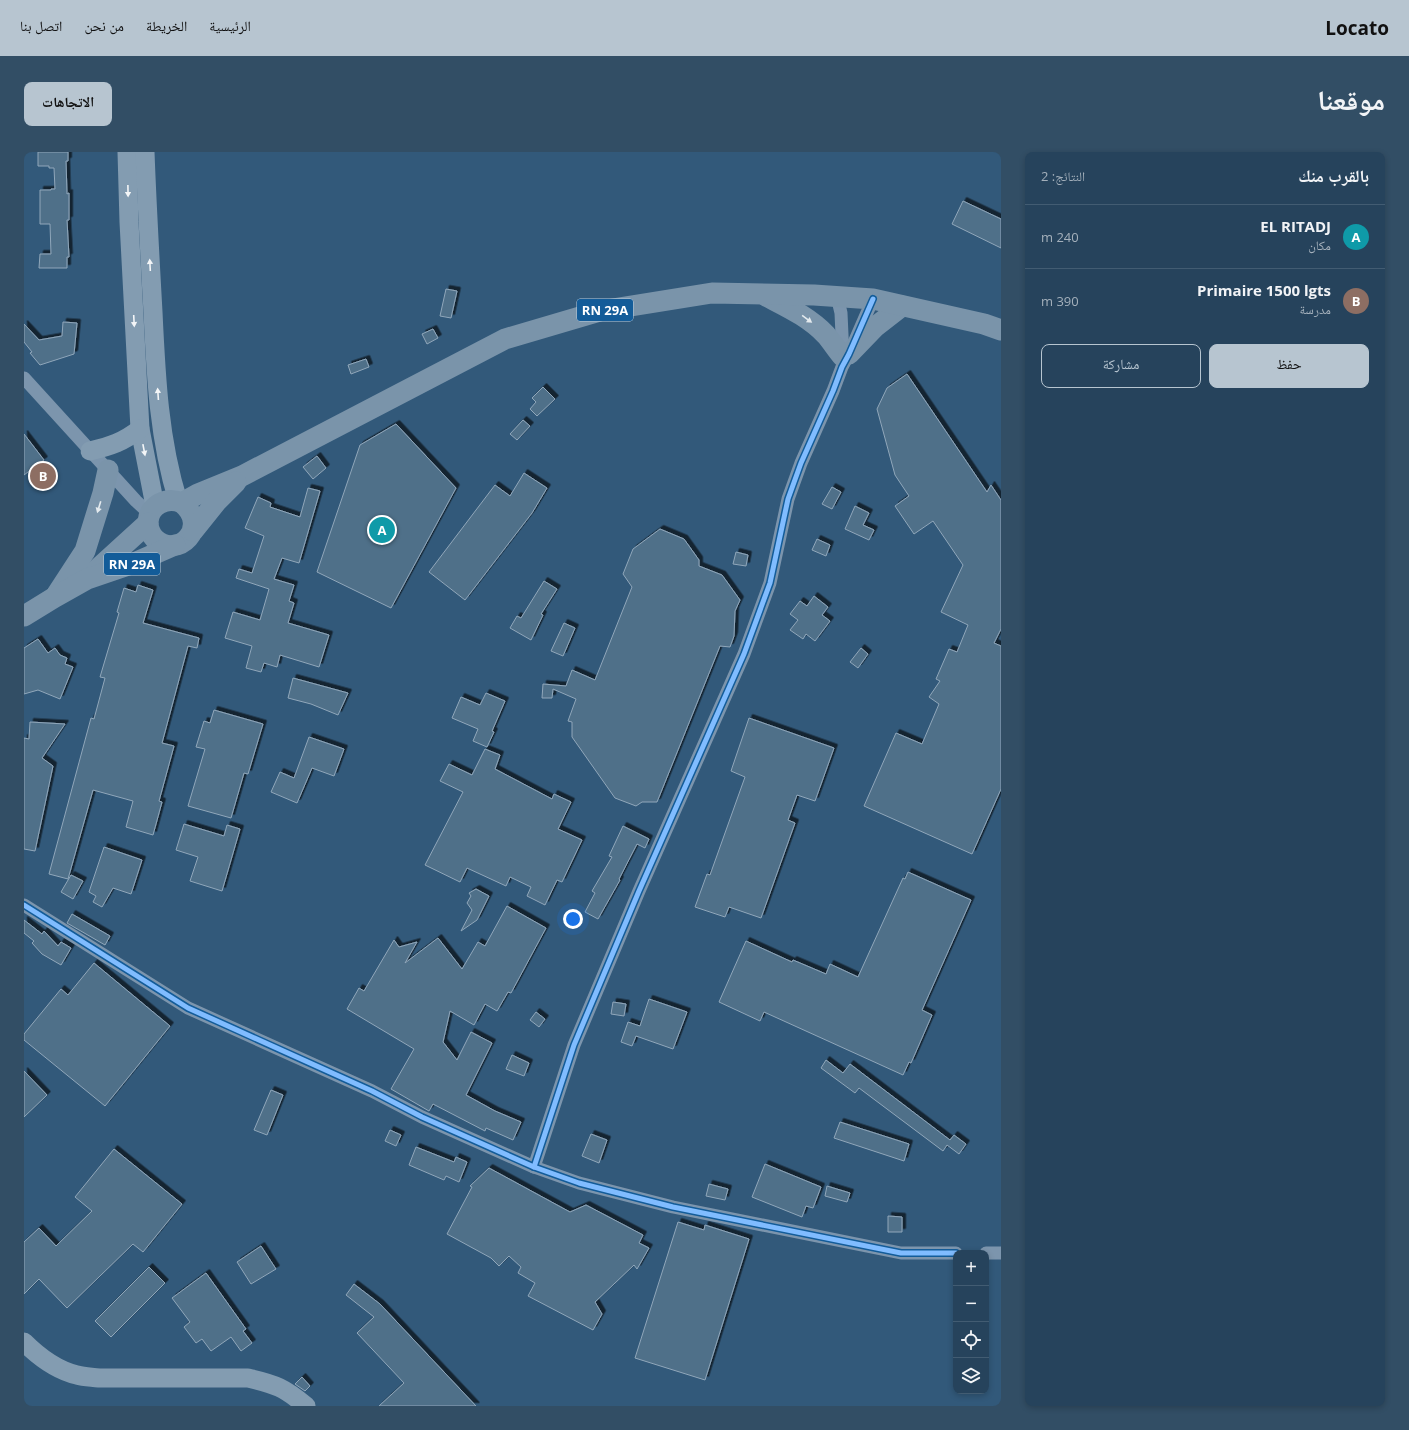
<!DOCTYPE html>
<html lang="ar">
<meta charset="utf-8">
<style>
:root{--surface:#26435c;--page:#324e65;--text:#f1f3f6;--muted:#a4b0bb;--line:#425c72;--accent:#b7c5d0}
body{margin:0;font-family:"Open Sans","Noto Naskh Arabic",sans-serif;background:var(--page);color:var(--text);direction:rtl}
.controls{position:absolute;right:12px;bottom:12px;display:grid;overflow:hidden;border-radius:8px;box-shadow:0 2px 6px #0003}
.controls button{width:36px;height:36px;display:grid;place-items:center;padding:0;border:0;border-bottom:1px solid var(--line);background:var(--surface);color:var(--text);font:20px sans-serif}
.you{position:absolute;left:549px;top:767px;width:14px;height:14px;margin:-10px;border:3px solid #fff;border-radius:50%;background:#1a73e8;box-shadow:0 0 0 6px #1a73e833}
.badge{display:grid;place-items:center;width:26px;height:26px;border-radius:50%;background:var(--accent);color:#fff;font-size:13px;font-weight:700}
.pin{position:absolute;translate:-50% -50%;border:2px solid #fff;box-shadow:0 1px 4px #0006}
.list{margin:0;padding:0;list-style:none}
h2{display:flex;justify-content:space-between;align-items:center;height:52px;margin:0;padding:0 16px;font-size:17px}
h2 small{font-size:13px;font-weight:400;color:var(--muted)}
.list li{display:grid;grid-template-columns:26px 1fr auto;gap:12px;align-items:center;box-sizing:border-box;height:64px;padding:0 16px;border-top:1px solid var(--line)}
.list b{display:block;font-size:15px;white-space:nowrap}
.list p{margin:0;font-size:13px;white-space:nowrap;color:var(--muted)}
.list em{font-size:13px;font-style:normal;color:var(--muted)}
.actions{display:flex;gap:8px;padding:12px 16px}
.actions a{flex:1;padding:9px 0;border:1px solid var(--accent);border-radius:8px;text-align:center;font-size:14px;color:var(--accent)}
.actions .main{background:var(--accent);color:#111}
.icon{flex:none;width:22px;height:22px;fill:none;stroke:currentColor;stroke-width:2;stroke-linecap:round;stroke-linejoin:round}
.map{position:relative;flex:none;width:977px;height:1254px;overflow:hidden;direction:ltr;border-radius:8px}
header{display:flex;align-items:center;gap:24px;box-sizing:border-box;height:56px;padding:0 20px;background:var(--accent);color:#111}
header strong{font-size:19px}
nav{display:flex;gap:22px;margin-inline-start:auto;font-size:14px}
.intro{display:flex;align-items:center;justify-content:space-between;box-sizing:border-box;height:96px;padding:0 24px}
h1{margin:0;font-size:28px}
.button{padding:10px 18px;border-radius:8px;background:var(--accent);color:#111;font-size:14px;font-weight:700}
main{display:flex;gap:24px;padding:0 24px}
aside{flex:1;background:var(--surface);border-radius:8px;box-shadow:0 2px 6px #0003}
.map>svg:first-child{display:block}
</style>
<header>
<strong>Locato</strong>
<nav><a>الرئيسية</a><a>الخريطة</a><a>من نحن</a><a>اتصل بنا</a></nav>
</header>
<div class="intro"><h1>موقعنا</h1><a class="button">الاتجاهات</a></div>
<main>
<aside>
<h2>بالقرب منك<small>النتائج: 2</small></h2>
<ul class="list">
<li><span class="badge" style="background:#0f9aa8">A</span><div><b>EL RITADJ</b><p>مكان</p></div><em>240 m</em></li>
<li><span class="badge" style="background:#8d6e63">B</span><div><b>Primaire 1500 lgts</b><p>مدرسة</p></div><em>390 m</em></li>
</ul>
<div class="actions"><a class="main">حفظ</a><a>مشاركة</a></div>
</aside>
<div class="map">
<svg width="977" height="1254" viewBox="0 0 977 1254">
<defs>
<filter id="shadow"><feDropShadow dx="3.5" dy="-3.5" stdDeviation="0" flood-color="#0009"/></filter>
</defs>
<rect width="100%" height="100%" fill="#32597a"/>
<g fill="#4f6f89" stroke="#90a7ba" filter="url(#shadow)">
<polygon points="14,0 44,0 44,9 42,9 43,42 45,41 45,68 43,68 45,105 43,105 43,116 15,116 16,102 27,102 26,72 16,72 16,38 27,38 27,37 31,37 30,16 25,16 25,14 14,14"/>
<polygon points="939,49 977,67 977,96 928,72"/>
<polygon points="422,137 433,139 427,166 416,164"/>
<polygon points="39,170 53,171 50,202 16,213 6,201 8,200 0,190 0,172 15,188 38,184"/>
<polygon points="409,177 414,186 403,192 398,182"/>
<polygon points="342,207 345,215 327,222 324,213"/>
<polygon points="883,222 963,340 967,333 977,348 977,477 970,491 977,494 977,637 948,702 840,654 872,581 898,592 915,552 905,545 916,529 912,527 925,497 933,500 944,473 917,460 939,413 909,369 890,382 871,354 885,344 871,323 853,257 863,236"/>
<polygon points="519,235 531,247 513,264 506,257 512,250 508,246"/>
<polygon points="499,268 506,274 493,288 486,282"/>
<polygon points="372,272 432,336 367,456 293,420 336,293"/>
<polygon points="0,282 20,308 0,323"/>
<polygon points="293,304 302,316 289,327 279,315"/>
<polygon points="500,321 523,336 508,361 441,448 405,420 471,333 486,344"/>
<polygon points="808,335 817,340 808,357 798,352"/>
<polygon points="284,336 296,339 275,411 258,406 250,427 270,433 265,449 270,451 264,471 305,483 295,515 256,503 253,515 240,511 237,520 222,516 228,494 201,486 209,460 236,468 245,437 212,426 215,417 228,421 240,384 221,376 234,345 247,351 246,355 276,365"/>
<polygon points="831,354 845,361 839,373 850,378 845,388 821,377"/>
<polygon points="636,377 660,387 675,408 675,414 698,423 716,448 711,459 710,484 706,495 696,494 633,650 618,650 612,654 591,646 548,585 548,570 544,569 552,547 529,537 528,546 518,546 519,532 542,534 548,518 571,528 608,435 599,422 609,397"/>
<polygon points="793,387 806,393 802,404 788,398"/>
<polygon points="712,400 724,403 722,414 709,412"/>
<polygon points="520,429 533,437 517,462 519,463 507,488 486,476 493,464 497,466"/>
<polygon points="114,433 129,438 119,471 175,486 173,496 164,494 138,591 150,594 135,649 138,650 129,683 102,675 109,649 69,638 44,727 25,722 67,566 70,567 81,526 76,525 95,461 93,460 100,436 112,440"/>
<polygon points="790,444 804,455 798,463 806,469 791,489 782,482 779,487 766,478 774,468 766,462 776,449 783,454"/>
<polygon points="540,471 551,476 539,504 527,499"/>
<polygon points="14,487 24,501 31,496 36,503 43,506 41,512 49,515 36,547 14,538 0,542 0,496"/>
<polygon points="837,496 844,502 834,516 826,510"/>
<polygon points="269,526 324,541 314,563 287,552 264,546"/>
<polygon points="462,541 481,549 468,579 470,580 463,595 449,589 454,577 428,566 437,545 456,553"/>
<polygon points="190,558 239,572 224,622 220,621 207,666 164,654 181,597 172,595 180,569 186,571"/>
<polygon points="725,566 810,596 791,649 773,643 764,668 771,671 737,766 705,755 701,765 671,755 683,722 686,723 721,625 707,619"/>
<polygon points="6,570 41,572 18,606 29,614 11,699 0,697 0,586 5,587"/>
<polygon points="285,585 320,597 310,624 288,616 273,651 247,640 256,620 270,626"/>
<polygon points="461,597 476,603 471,617 528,647 530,642 547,650 534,677 558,688 538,730 533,728 521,753 503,744 507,735 486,725 482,734 443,716 436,730 401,713 439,640 416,629 425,612 448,623"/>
<polygon points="160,672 200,684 203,673 216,677 198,739 166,729 174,705 152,698"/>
<polygon points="599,674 625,687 621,696 613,692 595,727 596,728 574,767 561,760 571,741 568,739 588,705 585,704"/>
<polygon points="80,695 118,708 107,742 89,736 78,755 69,750 72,744 65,740"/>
<polygon points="884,720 947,748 898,858 908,863 887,911 885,910 879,923 740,860 736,869 695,850 722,789 768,810 769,808 802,822 806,812 834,825 879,726 881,727"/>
<polygon points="47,723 59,729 49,747 37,740"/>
<polygon points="452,737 465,744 453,768 437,779 448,758 443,751 447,744 445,741"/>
<polygon points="483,754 522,776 487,841 484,840 473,859 461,852 450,873 426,859 419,890 433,908 447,880 468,891 442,943 471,959 497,970 489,988 462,976 461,979 409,952 405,959 367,937 390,897 323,857 335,836 340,839 370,788 375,795 393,790 381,811 414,786 438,817 454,790 461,794"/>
<polygon points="48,762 86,784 81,793 43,771"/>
<polygon points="0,768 18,782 20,779 34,794 37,790 47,796 37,813 18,802 8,791 10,789 0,781"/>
<polygon points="70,811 146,874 81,954 0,888 0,882 37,837 44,843"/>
<polygon points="625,847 663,860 649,897 612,884 608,894 597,890 604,870 616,874"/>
<polygon points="589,850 602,852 600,864 587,862"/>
<polygon points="512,860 521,867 515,875 506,868"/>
<polygon points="488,903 505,911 500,924 482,917"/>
<polygon points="802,908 819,921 826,912 926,988 930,983 942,992 935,1002 923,993 919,999 835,936 831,941 797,916"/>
<polygon points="0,919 23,943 0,965"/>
<polygon points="247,938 259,943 243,983 230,978"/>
<polygon points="816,970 885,992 880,1009 810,986"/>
<polygon points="366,978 377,983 372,994 361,989"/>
<polygon points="567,982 583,988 575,1011 558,1004"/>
<polygon points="392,995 430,1010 432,1005 443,1010 435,1030 422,1024 420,1028 385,1013"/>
<polygon points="90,997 158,1052 119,1100 109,1092 43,1156 15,1127 0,1142 0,1090 15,1076 32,1094 68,1059 51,1045"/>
<polygon points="741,1012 797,1035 789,1056 782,1054 778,1065 728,1045"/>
<polygon points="465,1016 546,1060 562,1053 619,1083 615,1091 625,1096 613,1117 610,1113 571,1150 578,1162 569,1178 504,1144 511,1131 494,1121 497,1115 485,1104 475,1114 467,1106 423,1082 448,1035 446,1034"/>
<polygon points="685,1032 704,1037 701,1048 682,1044"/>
<polygon points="803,1034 826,1041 823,1050 801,1044"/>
<polygon points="864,1064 878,1065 878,1080 864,1080"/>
<polygon points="654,1070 680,1078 681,1073 725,1087 681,1228 611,1206"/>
<polygon points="237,1094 252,1117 227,1132 213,1110"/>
<polygon points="125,1115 141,1131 87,1185 71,1169"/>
<polygon points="182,1121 222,1177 219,1179 228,1191 217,1199 207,1185 187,1199 178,1187 172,1191 160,1175 166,1170 148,1146"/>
<polygon points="330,1132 356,1152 452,1254 355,1254 380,1231 333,1181 350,1165 322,1143"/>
<polygon points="278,1225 286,1234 281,1239 271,1232"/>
</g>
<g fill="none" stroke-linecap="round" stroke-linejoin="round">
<g stroke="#7c95ad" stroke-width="13">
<polyline points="813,144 817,161 819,205"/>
<polyline points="0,226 112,349 126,362"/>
<polyline points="0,753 164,856 348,939 398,965 510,1015 555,1031 649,1055 877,1101 932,1101"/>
<polyline points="510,1015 550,893 615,739 720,502 746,431 764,347 777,311 809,239 818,215 825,202 849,147"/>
<polyline points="962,1101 977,1101"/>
</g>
<g stroke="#839cb1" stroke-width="19">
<polyline points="103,0 105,70 116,277 131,354"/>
<path d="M121,0C123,53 126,107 129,160C132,225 135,288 154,349"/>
<path d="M66,299C87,294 99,290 116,277"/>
<path d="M0,1190C15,1205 32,1218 53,1223C60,1225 68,1225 75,1226H224C251,1232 261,1236 282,1254"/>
</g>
<g stroke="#7a94aa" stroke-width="21">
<path d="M742,144C763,155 785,165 802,183C808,190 813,198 819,205"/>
<polyline points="825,202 851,175 878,154"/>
<path d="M158,351C187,375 154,408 131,387C127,383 124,376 124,370C125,353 143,344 158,351L174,342L218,324L481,187L576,159L688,141L790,143L849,147L960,172L977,178"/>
<polyline points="169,379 193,349 212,330"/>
<polyline points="68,422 124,371"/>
<polyline points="33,442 61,399 79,341 84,318"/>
<polyline points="0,464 31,445 63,427 110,411 151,393"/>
</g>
<g stroke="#135c99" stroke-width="8">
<g id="cycleway">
<polyline points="0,753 164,856 348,939 398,965 510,1015 555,1031 649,1055 877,1101 932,1101"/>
<polyline points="510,1015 550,893 615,739 720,502 746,431 764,347 777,311 809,239 818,215 825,202 849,147"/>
</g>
</g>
<use href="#cycleway" stroke="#80bcff" stroke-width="5"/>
</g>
<defs><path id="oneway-solid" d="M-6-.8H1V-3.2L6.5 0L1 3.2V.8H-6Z"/></defs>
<g fill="#f3f5f7">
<use href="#oneway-solid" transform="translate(104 39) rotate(89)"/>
<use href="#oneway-solid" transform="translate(126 113) rotate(-93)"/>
<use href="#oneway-solid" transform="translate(110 169) rotate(87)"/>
<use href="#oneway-solid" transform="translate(134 242) rotate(-94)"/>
<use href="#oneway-solid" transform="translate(120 298) rotate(79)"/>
</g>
<g fill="#e4eaee">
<use href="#oneway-solid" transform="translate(783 167) rotate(36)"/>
<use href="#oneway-solid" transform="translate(75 355) rotate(107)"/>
</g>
<g text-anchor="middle" stroke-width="3" stroke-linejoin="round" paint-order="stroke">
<g fill="#135c99" stroke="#b8cee0" stroke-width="1">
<rect x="553" y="147" width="56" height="22" rx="3"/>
<rect x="80" y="401" width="56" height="22" rx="3"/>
</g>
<g font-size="13" font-weight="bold" fill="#fff">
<text x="581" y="163">RN 29A</text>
<text x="108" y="417">RN 29A</text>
</g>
</g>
</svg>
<div class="controls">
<button>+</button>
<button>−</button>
<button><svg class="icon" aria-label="locate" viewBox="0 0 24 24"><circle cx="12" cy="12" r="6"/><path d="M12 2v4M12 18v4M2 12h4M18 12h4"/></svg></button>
<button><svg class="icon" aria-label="layers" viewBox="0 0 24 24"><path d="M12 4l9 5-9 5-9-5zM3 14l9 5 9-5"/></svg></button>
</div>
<div class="you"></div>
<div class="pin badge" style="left:358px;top:378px;background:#0f9aa8">A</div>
<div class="pin badge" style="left:19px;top:324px;background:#8d6e63">B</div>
</div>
</main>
